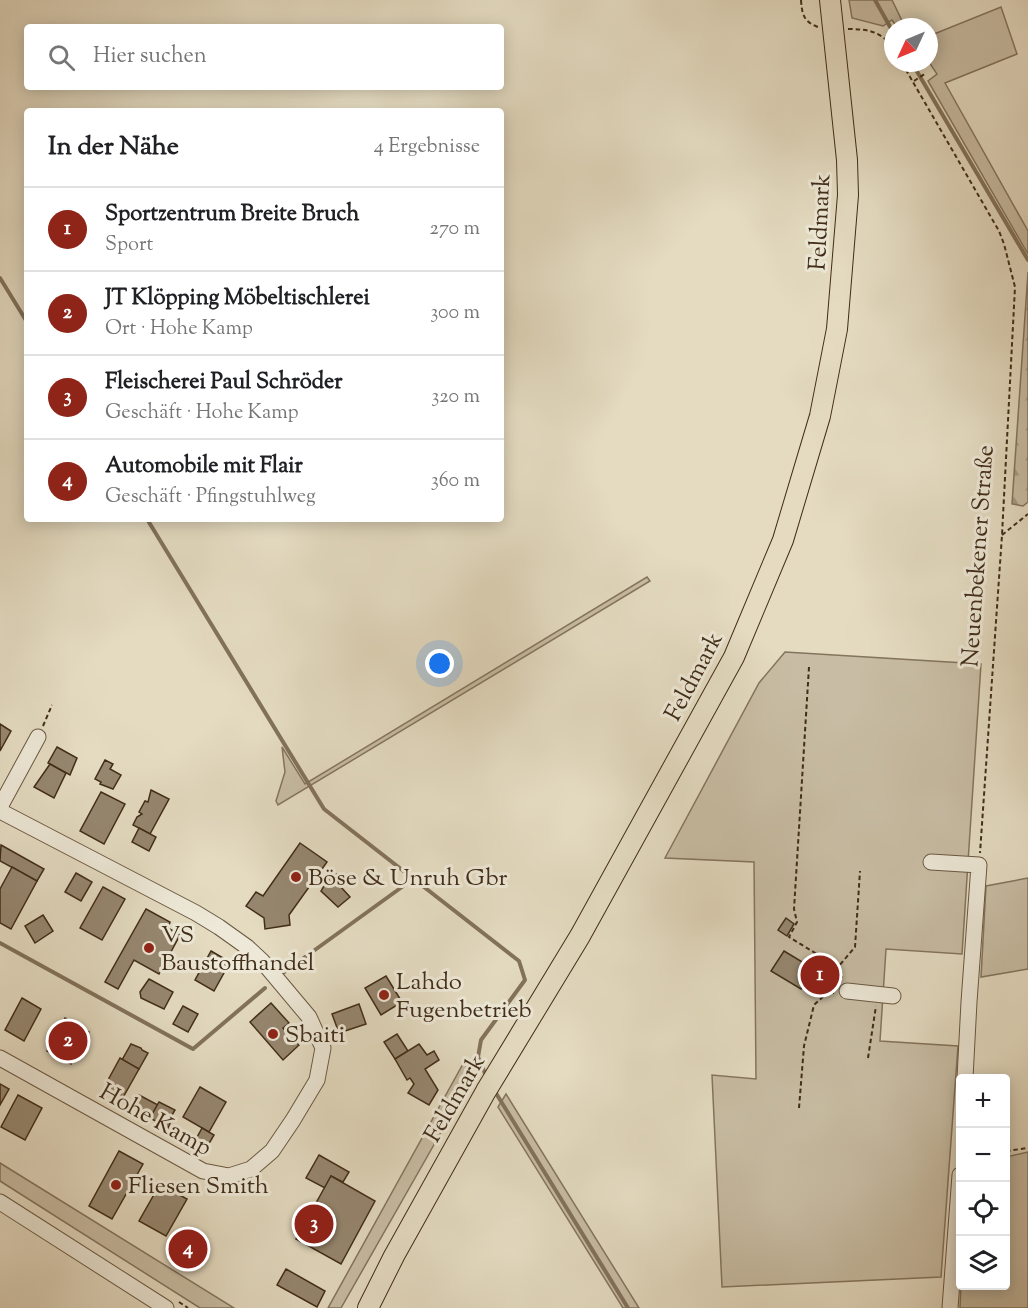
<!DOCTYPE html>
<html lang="de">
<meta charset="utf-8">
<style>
:root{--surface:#fff;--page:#f2f2f2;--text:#202124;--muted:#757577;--line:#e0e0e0;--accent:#8f2418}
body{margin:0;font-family:"Sorts Mill Goudy",serif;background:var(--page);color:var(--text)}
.controls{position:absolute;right:18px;bottom:18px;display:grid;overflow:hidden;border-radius:6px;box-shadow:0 3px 15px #0003}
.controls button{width:54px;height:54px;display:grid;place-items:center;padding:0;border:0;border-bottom:2px solid var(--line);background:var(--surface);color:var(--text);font:30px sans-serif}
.compass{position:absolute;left:884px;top:18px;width:54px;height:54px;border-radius:50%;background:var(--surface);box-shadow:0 3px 15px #0003;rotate:226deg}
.you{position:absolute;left:440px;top:664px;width:21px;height:21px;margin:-15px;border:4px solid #fff;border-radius:50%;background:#1a73e8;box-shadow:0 0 0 9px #1a73e833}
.badge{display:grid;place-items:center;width:39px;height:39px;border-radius:50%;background:var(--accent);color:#fff;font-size:20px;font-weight:700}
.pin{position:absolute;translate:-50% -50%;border:3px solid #fff;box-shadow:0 2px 6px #0006}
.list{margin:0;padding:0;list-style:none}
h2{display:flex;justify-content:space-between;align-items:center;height:78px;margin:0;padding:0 24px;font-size:26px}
h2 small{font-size:20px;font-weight:400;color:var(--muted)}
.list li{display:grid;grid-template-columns:39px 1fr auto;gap:18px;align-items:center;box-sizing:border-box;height:84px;padding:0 24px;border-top:2px solid var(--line)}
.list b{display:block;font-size:22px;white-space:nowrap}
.list p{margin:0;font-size:20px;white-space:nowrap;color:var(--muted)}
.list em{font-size:20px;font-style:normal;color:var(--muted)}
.icon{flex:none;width:33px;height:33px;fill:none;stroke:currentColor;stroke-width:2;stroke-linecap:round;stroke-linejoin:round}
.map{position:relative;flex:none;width:1028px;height:1308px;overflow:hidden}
.search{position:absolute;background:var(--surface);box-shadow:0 3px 15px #0003;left:24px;top:24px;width:480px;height:66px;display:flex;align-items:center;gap:15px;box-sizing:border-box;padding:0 21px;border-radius:6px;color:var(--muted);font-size:22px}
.panel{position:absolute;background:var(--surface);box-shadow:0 3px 15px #0003;left:24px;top:108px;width:480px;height:414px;border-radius:6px}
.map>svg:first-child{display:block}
</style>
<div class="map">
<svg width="1028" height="1308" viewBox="0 0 1028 1308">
<defs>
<pattern id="forest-firs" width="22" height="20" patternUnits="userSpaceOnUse" patternTransform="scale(1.5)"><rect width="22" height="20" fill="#c8bda4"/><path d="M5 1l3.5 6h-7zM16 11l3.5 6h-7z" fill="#a49a85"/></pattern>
</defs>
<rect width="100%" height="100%" fill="#e4dbc1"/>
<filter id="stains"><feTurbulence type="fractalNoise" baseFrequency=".00333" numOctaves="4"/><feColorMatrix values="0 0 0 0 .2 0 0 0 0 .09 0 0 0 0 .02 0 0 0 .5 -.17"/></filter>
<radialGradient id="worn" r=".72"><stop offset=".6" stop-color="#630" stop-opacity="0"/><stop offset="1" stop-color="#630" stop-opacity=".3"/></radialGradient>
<g fill="#c8bda4" stroke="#84755e" stroke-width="1.5">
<polygon points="849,0 892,0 905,27 897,27 892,20 883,26 852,18"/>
<polygon points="1001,7 1017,54 945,83 1028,231 1028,254 928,81 937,74 929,62 929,36"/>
<polygon points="647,577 650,581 278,805 276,801 285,772 282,747 305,784"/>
<polygon points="785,652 981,664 962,954 886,949 880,1041 958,1046 941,1277 722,1287 712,1075 756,1079 754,862 665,858 759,683"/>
<polygon points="1028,878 1028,969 981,977 986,886"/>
<polygon points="463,1064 470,1070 472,1078 341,1308 328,1308"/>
<polygon points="506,1094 639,1308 623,1308 498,1107"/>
<polygon points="1028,1152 1028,1308 960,1308 961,1286 1006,1286 1006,1157"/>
<polygon points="0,1163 234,1308 200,1308 0,1181"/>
</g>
<polygon fill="url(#forest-firs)" stroke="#84755e" stroke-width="1.5" points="1028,272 1028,502 1023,506 1012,504"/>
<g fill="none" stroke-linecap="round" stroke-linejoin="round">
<g stroke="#82725b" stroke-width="4">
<polyline points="875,0 893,32"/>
<polyline points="912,63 1028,260"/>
<polyline points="0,278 27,322"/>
<polyline points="147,519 324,809 519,961 525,980 481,1040 478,1057 487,1078"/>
<polyline points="0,943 193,1049 265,988"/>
<polyline points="283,973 413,879"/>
<polyline points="494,1090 628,1308"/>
</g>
</g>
<g fill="#968770" stroke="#412d18" stroke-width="1.5">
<polygon points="0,724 11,731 0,751"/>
<polygon points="57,747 77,758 70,775 48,763"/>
<polygon points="105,760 113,764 110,769 121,775 113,789 100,784 101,782 95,779"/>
<polygon points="50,764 66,773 54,798 34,787"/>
<polygon points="151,790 169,799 150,834 133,825 137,817 142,814 139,812 145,801 148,802"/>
<polygon points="101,792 125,804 104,844 80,831"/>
<polygon points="139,828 156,837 149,851 132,842"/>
<polygon points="300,843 327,862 289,915 290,925 265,929 264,918 246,906 256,892 263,896"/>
<polygon points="1,845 44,869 37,881 0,861"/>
<polygon points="12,867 37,881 11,929 0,923 0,889"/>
<polygon points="76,873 92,882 81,901 65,892"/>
<polygon points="337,874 344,882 340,886 350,897 338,907 321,891 328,879"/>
<polygon points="103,887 125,899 102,940 80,928"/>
<polygon points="146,909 170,922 168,928 180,935 159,974 134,960 118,989 105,982"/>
<polygon points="43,915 53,931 35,943 25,926"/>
<polygon points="786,918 794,924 787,936 778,930"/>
<polygon points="211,951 230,962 214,991 195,980"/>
<polygon points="784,951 812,968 817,958 832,968 817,992 804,984 801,989 771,971"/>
<polygon points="386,976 402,1002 381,1015 365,988"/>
<polygon points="149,979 173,992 164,1009 141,998 140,992"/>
<polygon points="22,998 41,1009 24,1041 5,1030"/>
<polygon points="271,1003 289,1023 283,1028 299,1045 283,1060 250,1022"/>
<polygon points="359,1004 366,1024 339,1033 332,1014"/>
<polygon points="183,1006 198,1014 188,1032 173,1024"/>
<polygon points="65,1018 89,1032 71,1064 47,1051"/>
<polygon points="397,1034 408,1051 395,1059 384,1042"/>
<polygon points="131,1044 141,1048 142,1050 148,1053 139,1069 122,1060"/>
<polygon points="419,1044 427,1055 434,1051 439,1060 425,1069 438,1090 429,1105 408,1093 414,1084 410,1078 407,1080 395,1059"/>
<polygon points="120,1058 139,1069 121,1101 102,1091"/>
<polygon points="0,1084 9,1089 0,1105"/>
<polygon points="200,1087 226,1102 209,1132 183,1117"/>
<polygon points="18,1095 42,1108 25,1140 1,1127"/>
<polygon points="139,1095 158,1105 150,1118 132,1107"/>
<polygon points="159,1102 175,1110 169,1120 171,1121 168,1128 150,1118"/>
<polygon points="202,1128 214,1135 207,1147 195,1141"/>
<polygon points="119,1151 143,1164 112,1219 89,1206"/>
<polygon points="319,1155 349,1172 343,1182 331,1176 325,1188 306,1178"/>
<polygon points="331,1176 375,1201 341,1264 296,1239"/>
<polygon points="160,1184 187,1199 166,1236 139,1221"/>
<polygon points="190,1233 200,1238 195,1247 201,1251 193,1265 171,1253 179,1239 185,1242"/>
<polygon points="286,1269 325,1291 317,1307 277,1285"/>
</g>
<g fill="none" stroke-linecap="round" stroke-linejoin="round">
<g stroke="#6a5842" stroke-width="17">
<g id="minor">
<polyline points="0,807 38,737"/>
<polyline points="0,811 196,913 219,927 247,947 262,961 309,1017 323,1048 317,1080 293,1120 272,1151 251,1169 229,1176 203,1171 0,1058"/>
<polyline points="931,862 979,865 969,1002 965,1078"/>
<polyline points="847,991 893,996"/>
<polyline points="0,1202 166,1308"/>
<polyline points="950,1308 960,1175"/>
</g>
</g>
<g stroke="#412d18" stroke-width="22">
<polyline id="major" points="368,1308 394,1256 486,1091 580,936 734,657 783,540 820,416 837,329 848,195 847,160 830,0"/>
</g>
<g stroke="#412d18" stroke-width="2" stroke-dasharray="4.5 3" stroke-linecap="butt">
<path d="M801,0C802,15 804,22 818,27"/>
<path d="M848,29C867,29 881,31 893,48"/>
<polyline points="902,63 999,231 1004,244 1015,287 1002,535 980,853"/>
<polyline points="914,81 926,73"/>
<polyline points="1002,535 1028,514"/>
<polyline points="809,667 794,909 797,922 789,937 838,967"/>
<polyline points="43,726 52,705"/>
<polyline points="842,978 838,967 855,947 860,871"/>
<polyline points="868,1058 876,1006"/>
<polyline points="799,1108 804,1046 814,1005 827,993 834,993"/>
<polyline points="1006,1151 1028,1148"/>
<polyline points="179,1302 188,1308"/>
</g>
<use href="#minor" stroke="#ede8d7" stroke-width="15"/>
<use href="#major" stroke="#e4dbc1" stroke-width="20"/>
</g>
<g fill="#8f2418" stroke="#ede8d7" stroke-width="2">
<circle cx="296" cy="877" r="6"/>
<circle cx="149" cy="948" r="6"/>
<circle cx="384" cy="995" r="6"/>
<circle cx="273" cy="1034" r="6"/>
<circle cx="116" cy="1185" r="6"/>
</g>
<g text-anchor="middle" stroke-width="6" stroke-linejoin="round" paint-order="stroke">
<g font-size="24" fill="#412d18" stroke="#ede8d7">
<text transform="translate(819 222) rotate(-87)" y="8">Feldmark</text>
<text transform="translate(977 556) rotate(-86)" y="8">Neuenbekener Straße</text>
<text transform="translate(693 676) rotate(-62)" y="8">Feldmark</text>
<text transform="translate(454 1098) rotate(-60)" y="8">Feldmark</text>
<text transform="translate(156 1119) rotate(29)" y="8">Hohe Kamp</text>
</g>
<g font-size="24" fill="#412d18" stroke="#ede8d7" text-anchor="start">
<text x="308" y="885">Böse &amp; Unruh Gbr</text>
<text x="161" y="942">VS<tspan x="161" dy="28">Baustoffhandel</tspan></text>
<text x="396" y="989">Lahdo<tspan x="396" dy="28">Fugenbetrieb</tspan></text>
<text x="285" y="1042">Sbaiti</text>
<text x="128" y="1193">Fliesen Smith</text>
</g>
</g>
<rect width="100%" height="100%" filter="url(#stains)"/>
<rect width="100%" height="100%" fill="url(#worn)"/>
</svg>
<div class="controls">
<button>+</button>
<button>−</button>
<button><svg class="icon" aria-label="locate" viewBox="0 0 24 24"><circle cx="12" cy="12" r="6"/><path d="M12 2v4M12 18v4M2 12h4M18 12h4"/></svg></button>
<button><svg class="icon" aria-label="layers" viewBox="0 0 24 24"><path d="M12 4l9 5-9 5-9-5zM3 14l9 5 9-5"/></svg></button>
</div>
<svg class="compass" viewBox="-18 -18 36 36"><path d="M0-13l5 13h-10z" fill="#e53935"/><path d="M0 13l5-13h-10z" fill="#757577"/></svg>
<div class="you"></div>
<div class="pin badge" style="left:820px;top:975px">1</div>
<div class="pin badge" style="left:68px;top:1041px">2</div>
<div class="pin badge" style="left:314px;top:1224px">3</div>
<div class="pin badge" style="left:188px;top:1249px">4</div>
<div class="search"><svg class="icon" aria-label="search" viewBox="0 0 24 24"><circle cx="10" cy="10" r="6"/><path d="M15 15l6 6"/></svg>Hier suchen</div>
<section class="panel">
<h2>In der Nähe<small>4 Ergebnisse</small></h2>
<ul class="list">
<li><span class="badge">1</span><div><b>Sportzentrum Breite Bruch</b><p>Sport</p></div><em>270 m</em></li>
<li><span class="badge">2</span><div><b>JT Klöpping Möbeltischlerei</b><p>Ort · Hohe Kamp</p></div><em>300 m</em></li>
<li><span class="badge">3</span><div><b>Fleischerei Paul Schröder</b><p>Geschäft · Hohe Kamp</p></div><em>320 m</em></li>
<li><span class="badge">4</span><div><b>Automobile mit Flair</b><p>Geschäft · Pfingstuhlweg</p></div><em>360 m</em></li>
</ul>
</section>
</div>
